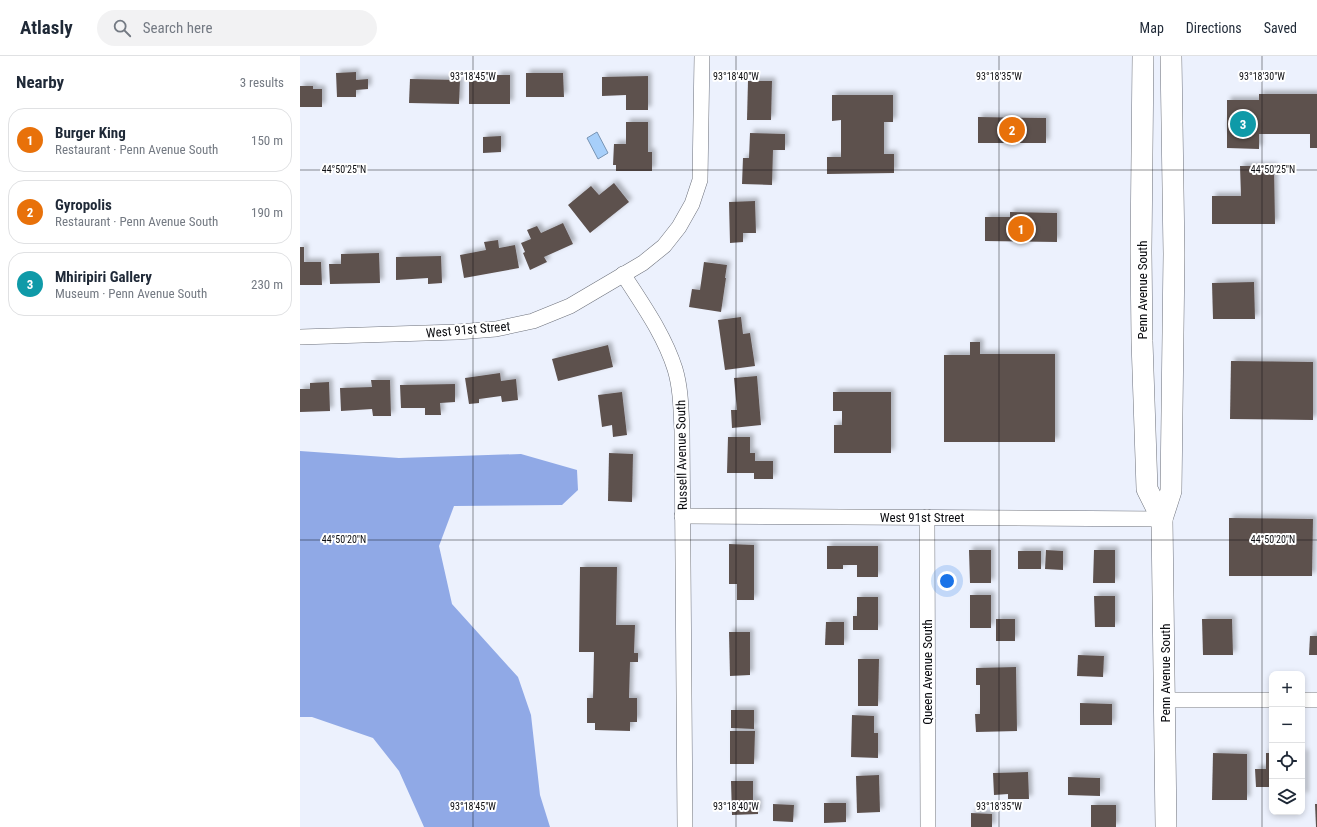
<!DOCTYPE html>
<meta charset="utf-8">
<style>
:root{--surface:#fff;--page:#f2f2f3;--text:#1f2937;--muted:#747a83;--line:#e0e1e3;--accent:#cd3d4b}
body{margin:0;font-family:"Roboto Condensed",sans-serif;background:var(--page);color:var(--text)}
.controls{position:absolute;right:12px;bottom:12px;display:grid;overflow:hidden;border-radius:8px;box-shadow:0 2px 6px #0003}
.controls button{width:36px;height:36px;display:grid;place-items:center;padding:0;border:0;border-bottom:1px solid var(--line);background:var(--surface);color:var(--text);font:20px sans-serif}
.you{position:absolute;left:647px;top:525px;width:14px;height:14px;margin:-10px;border:3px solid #fff;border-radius:50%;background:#1a73e8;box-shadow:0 0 0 6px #1a73e833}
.badge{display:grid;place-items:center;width:26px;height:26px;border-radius:50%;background:var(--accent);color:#fff;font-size:13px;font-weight:700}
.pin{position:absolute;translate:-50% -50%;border:2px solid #fff;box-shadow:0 1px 4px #0006}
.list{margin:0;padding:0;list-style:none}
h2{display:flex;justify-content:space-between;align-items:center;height:52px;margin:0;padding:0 16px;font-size:17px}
h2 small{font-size:13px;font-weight:400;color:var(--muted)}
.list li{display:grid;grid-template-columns:26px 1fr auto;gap:12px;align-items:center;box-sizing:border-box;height:64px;margin:0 8px 8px;padding:0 8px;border:1px solid var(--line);border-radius:16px}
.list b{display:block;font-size:15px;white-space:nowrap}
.list p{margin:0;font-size:13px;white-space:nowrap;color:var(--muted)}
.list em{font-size:13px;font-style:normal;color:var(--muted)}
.icon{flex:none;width:22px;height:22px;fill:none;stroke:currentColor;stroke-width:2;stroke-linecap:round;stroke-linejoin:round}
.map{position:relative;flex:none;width:1017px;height:771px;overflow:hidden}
header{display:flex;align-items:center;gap:24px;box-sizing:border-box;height:56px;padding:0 20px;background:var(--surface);border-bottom:1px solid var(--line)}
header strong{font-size:19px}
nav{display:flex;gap:22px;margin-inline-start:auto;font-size:14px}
.search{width:280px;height:36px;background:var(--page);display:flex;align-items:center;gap:10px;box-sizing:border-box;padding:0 14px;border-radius:22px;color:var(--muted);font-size:15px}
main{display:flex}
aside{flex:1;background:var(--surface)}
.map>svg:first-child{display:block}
</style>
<header>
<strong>Atlasly</strong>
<div class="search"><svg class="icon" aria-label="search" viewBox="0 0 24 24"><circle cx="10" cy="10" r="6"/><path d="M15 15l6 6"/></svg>Search here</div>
<nav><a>Map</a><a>Directions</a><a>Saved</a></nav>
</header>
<main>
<aside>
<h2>Nearby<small>3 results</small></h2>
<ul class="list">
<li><span class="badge" style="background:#e8710a">1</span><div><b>Burger King</b><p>Restaurant · Penn Avenue South</p></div><em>150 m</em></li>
<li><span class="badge" style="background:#e8710a">2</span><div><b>Gyropolis</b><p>Restaurant · Penn Avenue South</p></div><em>190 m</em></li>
<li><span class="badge" style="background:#0f9aa8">3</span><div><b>Mhiripiri Gallery</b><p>Museum · Penn Avenue South</p></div><em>230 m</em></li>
</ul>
</aside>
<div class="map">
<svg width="1017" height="771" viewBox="0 0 1017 771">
<defs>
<filter id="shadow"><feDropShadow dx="3.5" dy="-3.5" stdDeviation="2" flood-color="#0004"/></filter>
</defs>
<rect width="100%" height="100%" fill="#ecf1fd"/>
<polygon fill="#90a9e6" points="0,395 99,402 221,398 277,414 278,434 262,449 154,450 139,490 152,548 218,621 231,659 240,739 250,771 124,771 99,715 73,682 12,661 0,661"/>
<polygon fill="#a7cffa" stroke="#7894b4" points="297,76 308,97 298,103 287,82"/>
<g fill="#5d514e" filter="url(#shadow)">
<polygon points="56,16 56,24 68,23 68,33 56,34 56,41 37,41 36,17"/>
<polygon points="226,17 263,17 264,41 226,41"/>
<polygon points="197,19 210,19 210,48 169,48 169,25 197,25"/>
<polygon points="348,20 348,54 326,54 326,39 302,40 302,21"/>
<polygon points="110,23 160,24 159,48 109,47"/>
<polygon points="448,25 472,25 471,64 447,64"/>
<polygon points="0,30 13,30 13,33 22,33 22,51 0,51"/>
<polygon points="959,38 1017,38 1017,92 1010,92 1010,78 959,78 959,93 927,92 927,44 959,44"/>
<polygon points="532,39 593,39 593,66 584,66 584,98 594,98 594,117 527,118 527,101 541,101 541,64 532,65"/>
<polygon points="678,61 746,62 746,87 678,87"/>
<polygon points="326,66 348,66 348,96 352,96 352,115 316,115 316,109 313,109 314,88 326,88"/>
<polygon points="450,77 485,78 485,94 473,94 472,129 442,128 443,102 449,102"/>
<polygon points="201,80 201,96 183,97 183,81"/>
<polygon points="940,110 974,110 975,168 912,168 912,140 941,140"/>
<polygon points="314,127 329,146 290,177 268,149 291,130 299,139"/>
<polygon points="455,145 456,177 443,177 443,186 430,187 429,146"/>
<polygon points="710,156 757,157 757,186 685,185 685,161 710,161"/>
<polygon points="263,167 273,188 244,201 247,206 230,214 223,197 225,196 221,187 231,183 227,174 237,170 241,177"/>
<polygon points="198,184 199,192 215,189 219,212 164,222 160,199 186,194 184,186"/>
<polygon points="0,191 4,191 4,206 21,206 22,229 0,229"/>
<polygon points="79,197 80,227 30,228 29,208 41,208 41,198"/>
<polygon points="141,200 142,227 128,228 128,222 96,224 96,201"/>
<polygon points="404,206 427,209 425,222 426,222 421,256 389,251 392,233 400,234"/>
<polygon points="954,226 955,263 913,263 912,227"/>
<polygon points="441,261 443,278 450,277 455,310 425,314 418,264"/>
<polygon points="670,286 680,286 680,298 755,298 755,386 644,386 644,299 670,299"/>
<polygon points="308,289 313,311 258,325 252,303"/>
<polygon points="931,305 1013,306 1013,364 930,363"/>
<polygon points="200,317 201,325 216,323 218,344 202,346 201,340 179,343 179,347 169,348 165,322"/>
<polygon points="457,320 461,369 432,372 431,354 437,354 434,322"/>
<polygon points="71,324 90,324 91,360 73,360 72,353 41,355 40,332 72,331"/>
<polygon points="29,326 30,355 0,356 0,333 10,333 10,327"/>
<polygon points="155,328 155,346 140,347 141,359 125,359 125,352 101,352 100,329"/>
<polygon points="322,336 327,379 313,381 312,369 302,371 298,339"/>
<polygon points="533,336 591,336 591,397 534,397 534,369 542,369 542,355 533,355"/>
<polygon points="428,381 450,381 450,397 455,397 455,405 473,405 473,423 454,423 454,417 427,417"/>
<polygon points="309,397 333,398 332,446 308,445"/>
<polygon points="929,462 1013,463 1012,520 929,520"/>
<polygon points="429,488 454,489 454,544 437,544 437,528 429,528"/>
<polygon points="527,490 578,490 578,521 557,521 557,509 543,509 543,513 527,513"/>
<polygon points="669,494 691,494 691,527 670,527"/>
<polygon points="746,494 763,495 763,514 745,513"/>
<polygon points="794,494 815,494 815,527 793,527"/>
<rect x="718" y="495" width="23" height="18"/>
<polygon points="280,511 317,511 316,569 335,569 334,597 338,597 338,606 330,606 329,642 337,642 337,666 330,666 330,675 295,674 295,667 287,667 287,642 293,642 294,596 279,596"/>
<rect x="670" y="539" width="21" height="33"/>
<polygon points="794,540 815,540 815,571 795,571"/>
<polygon points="557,541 578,541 578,574 553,574 553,560 557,560"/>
<rect x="696" y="563" width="19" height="22"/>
<polygon points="902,563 932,563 933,599 903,599"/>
<polygon points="526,566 544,566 544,589 525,589"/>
<polygon points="429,576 450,576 450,619 430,620"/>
<polygon points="1010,580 1017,580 1017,599 1009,599"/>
<polygon points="778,599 804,600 803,621 777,620"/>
<polygon points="558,603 579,603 578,650 558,650"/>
<polygon points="716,611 717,675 676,676 675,658 680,658 680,629 676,629 676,612"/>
<polygon points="780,647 812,648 812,669 780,669"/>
<polygon points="431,654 454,654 454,673 431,672"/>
<polygon points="552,659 574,660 574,677 578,677 578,702 551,701"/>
<polygon points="430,675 455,675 454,708 430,708"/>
<polygon points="913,697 947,698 947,744 912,744"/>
<polygon points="966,697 972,697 972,731 956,731 955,713 966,713"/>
<rect x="1002" y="697" width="3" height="43"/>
<polygon points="728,716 729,743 708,743 708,738 694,739 693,717"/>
<polygon points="579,719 580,756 557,757 556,720"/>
<polygon points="768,721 800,722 800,740 768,739"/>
<polygon points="431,725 453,725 453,744 458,744 458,758 432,759"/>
<polygon points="524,747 546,747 546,766 524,767"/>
<polygon points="473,748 494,749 493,766 473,765"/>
<polygon points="1015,748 1017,748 1017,771 1016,771"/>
<rect x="791" y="749" width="25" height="22"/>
<polygon points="671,757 692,758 692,771 671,771"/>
</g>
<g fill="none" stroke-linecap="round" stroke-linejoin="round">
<g stroke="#6d717b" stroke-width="16">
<g id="minor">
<path d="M323,218C342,248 364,278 375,313C381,333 381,354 382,375L385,771"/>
<polyline points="0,281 157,276 196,273 233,265 270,250 343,207 364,190 379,171 392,148 400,124 402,0"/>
<polyline points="382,460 862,463"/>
<polyline points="627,461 628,771"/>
<polyline points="865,644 972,644"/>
<polyline points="1002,644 1017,644"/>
</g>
</g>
<g stroke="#6d717b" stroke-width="22">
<g id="secondary">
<polyline points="843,0 841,195 842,285 847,433 862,463"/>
<polyline points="866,771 862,463 871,435 874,198 871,0"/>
</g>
</g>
<use href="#minor" stroke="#fff" stroke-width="15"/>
<use href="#secondary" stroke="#fff" stroke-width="21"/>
</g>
<path fill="none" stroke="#0b0c10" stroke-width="1" stroke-opacity="0.45" d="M173,0V771M436,0V771M699,0V771M962,0V771M0,114H1017M0,484H1017"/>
<g text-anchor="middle" stroke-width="4" stroke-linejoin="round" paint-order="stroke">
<g font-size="13" fill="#0b0c10" stroke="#fff">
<text transform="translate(842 234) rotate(-90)" y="5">Penn Avenue South</text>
<text transform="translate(168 273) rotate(-5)" y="5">West 91st Street</text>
<text transform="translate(381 399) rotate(-91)" y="5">Russell Avenue South</text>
<text x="622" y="466">West 91st Street</text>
<text transform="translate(627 616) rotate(-90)" y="5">Queen Avenue South</text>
<text transform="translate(865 617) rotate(-90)" y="5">Penn Avenue South</text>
</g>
</g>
<g font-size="10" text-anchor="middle" fill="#0b0c10" stroke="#fff" stroke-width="4" stroke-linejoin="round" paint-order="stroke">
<text x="173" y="24">93°18'45"W</text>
<text x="436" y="24">93°18'40"W</text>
<text x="699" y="24">93°18'35"W</text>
<text x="962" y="24">93°18'30"W</text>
<text x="44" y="117">44°50'25"N</text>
<text x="973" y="117">44°50'25"N</text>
<text x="44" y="487">44°50'20"N</text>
<text x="973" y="487">44°50'20"N</text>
<text x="173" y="754">93°18'45"W</text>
<text x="436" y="754">93°18'40"W</text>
<text x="699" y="754">93°18'35"W</text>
</g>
</svg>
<div class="controls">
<button>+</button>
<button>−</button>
<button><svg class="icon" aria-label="locate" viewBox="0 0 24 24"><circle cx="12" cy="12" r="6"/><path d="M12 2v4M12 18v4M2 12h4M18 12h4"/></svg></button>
<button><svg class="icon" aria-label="layers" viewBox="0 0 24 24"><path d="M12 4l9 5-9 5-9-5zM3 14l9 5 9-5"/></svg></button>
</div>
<div class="you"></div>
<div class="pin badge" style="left:721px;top:173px;background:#e8710a">1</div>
<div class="pin badge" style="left:712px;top:74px;background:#e8710a">2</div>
<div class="pin badge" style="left:943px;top:68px;background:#0f9aa8">3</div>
</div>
</main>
